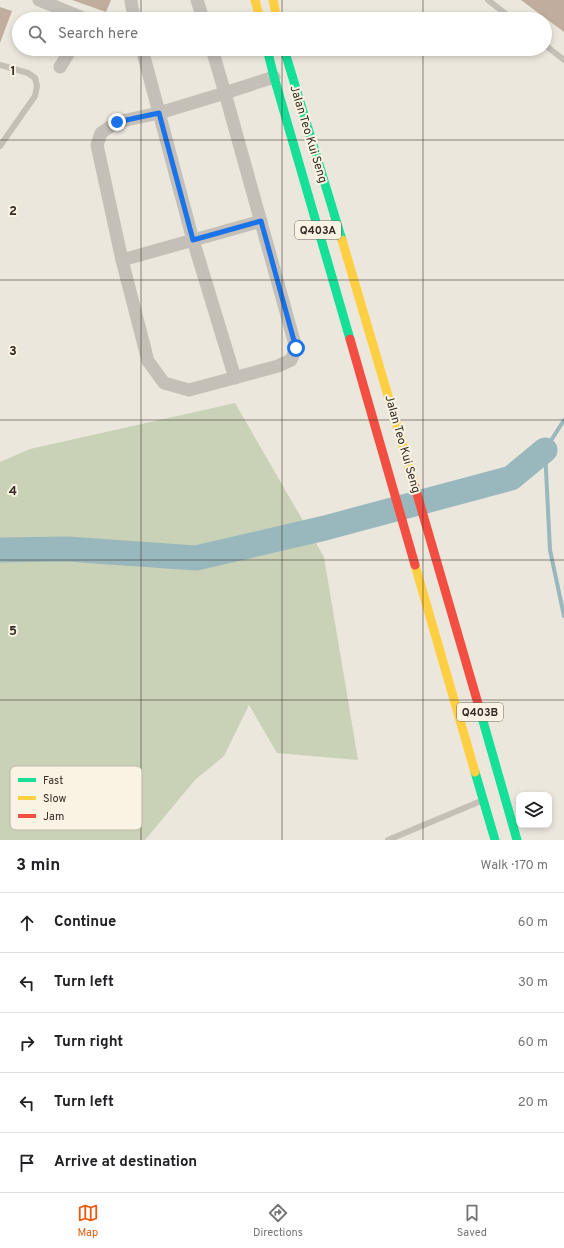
<!DOCTYPE html>
<meta charset="utf-8">
<style>
:root{--surface:#fff;--page:#f2f2f2;--text:#202124;--muted:#757577;--line:#e0e0e0;--accent:#ea580c}
body{margin:0;font-family:Overpass,sans-serif;background:var(--page);color:var(--text)}
.controls{position:absolute;right:12px;bottom:12px;display:grid;overflow:hidden;border-radius:8px;box-shadow:0 2px 6px #0003}
.controls button{width:36px;height:36px;display:grid;place-items:center;padding:0;border:0;border-bottom:1px solid var(--line);background:var(--surface);color:var(--text);font:20px sans-serif}
.stop{position:absolute;width:12px;height:12px;margin:-9px;border:3px solid #1a73e8;border-radius:50%;background:#fff}
.stop.end{background:#1a73e8;border-color:#fff;box-shadow:0 1px 4px #0008}
.list{margin:0;padding:0;list-style:none}
h2{display:flex;justify-content:space-between;align-items:center;height:52px;margin:0;padding:0 16px;font-size:17px}
h2 small{font-size:13px;font-weight:400;color:var(--muted)}
.list li{display:grid;grid-template-columns:26px 1fr auto;gap:12px;align-items:center;box-sizing:border-box;height:60px;padding:0 16px;border-top:1px solid var(--line)}
.list b{display:block;font-size:15px;white-space:nowrap}
.list em{font-size:13px;font-style:normal;color:var(--muted)}
.icon{flex:none;width:22px;height:22px;fill:none;stroke:currentColor;stroke-width:2;stroke-linecap:round;stroke-linejoin:round}
.map{position:relative;flex:none;width:564px;height:840px;overflow:hidden}
.search{position:absolute;background:var(--surface);box-shadow:0 2px 6px #0003;left:12px;right:12px;top:12px;height:44px;display:flex;align-items:center;gap:10px;box-sizing:border-box;padding:0 14px;border-radius:22px;color:var(--muted);font-size:15px}
.sheet{height:352px;background:var(--surface)}
nav{display:flex;justify-content:space-around;align-items:center;box-sizing:border-box;height:56px;border-top:1px solid var(--line);background:var(--surface);font-size:11px;color:var(--muted)}
nav a{display:grid;justify-items:center;gap:2px}
nav .on{color:var(--accent)}
.map>svg:first-child{display:block}
</style>
<div class="map">
<svg width="564" height="840" viewBox="0 0 564 840">
<rect width="100%" height="100%" fill="#ece7dd"/>
<polygon fill="#c9d2b6" points="235,403 324,557 358,760 277,753 249,705 224,756 195,780 145,840 0,840 0,462 30,449"/>
<g fill="none" stroke-linecap="round" stroke-linejoin="round">
<polyline stroke="#99b8bd" stroke-width="4" points="564,420 545,450 550,550 564,616"/>
<polyline stroke="#99b8bd" stroke-width="25" points="0,550 67,549 196,558 325,528 511,478 545,450"/>
</g>
<g fill="#c0ad9e">
<polygon points="72,0 111,0 106,12"/>
<polygon points="521,0 564,0 564,32"/>
<polygon points="0,7 12,11 0,43"/>
</g>
<g fill="none" stroke-linecap="round" stroke-linejoin="round">
<g stroke="#c4bfb7" stroke-width="6">
<polyline points="488,0 512,19"/>
<polyline points="545,45 564,60"/>
<polyline points="0,65 28,73 35,78 37,86 35,96 0,146"/>
<polyline points="388,840 481,801"/>
</g>
<g stroke="#c4bfb7" stroke-width="13">
<polyline points="39,0 83,18 83,19"/>
<polyline points="131,0 132,7 135,19"/>
<polyline points="197,0 203,19"/>
<polyline points="142,49 193,240 235,378"/>
<polyline points="212,49 225,93 274,77"/>
<polyline points="60,67 71,49"/>
<polygon points="225,93 296,348 291,360 278,366 189,390 164,383 148,361 122,260 97,145 101,133 117,122 159,113"/>
<polyline points="122,260 261,221"/>
</g>
<g stroke="#16e098" stroke-width="9">
<polyline points="267,49 274,77 350,339"/>
<polyline points="284,49 342,240"/>
<polyline points="479,707 517,840"/>
<polyline points="475,772 495,840"/>
</g>
<g stroke="#ffcf43" stroke-width="9">
<polyline points="255,0 260,19"/>
<polyline points="273,0 277,19"/>
<polyline points="342,240 415,487"/>
<polyline points="415,565 475,772"/>
</g>
<g stroke="#f24e42" stroke-width="9">
<polyline points="350,339 415,565"/>
<polyline points="415,487 479,707"/>
</g>
</g>
<g fill="none" stroke-linecap="round" stroke-linejoin="round">
<polyline stroke="#1a73e8" stroke-width="5" points="117,122 159,113 193,240 261,221 296,348"/>
</g>
<path fill="none" stroke="#342c25" stroke-width="1" stroke-opacity="0.55" d="M141,0V19M282,0V19M423,0V19M141,49V840M282,49V840M423,49V840M0,140H564M0,280H564M0,420H564M0,560H564M0,700H564"/>
<g text-anchor="middle" stroke-width="4" stroke-linejoin="round" paint-order="stroke">
<g fill="#f9f3e3" stroke="#6f685e" stroke-width="1">
<rect x="295" y="221" width="46" height="18" rx="3"/>
<rect x="457" y="703" width="46" height="18" rx="3"/>
</g>
<g font-size="11" font-weight="bold" fill="#342c25">
<text x="318" y="234">Q403A</text>
<text x="480" y="716">Q403B</text>
</g>
<g font-size="12" fill="#342c25" stroke="#f9f3e3">
<text transform="translate(309 134) rotate(73)" y="4">Jalan Teo Kui Seng</text>
<text transform="translate(403 444) rotate(74)" y="4">Jalan Teo Kui Seng</text>
</g>
</g>
<rect x="10" y="766" width="132" height="64" rx="6" fill="#f9f3e3" stroke="#beb7aa" stroke-width="1"/>
<rect x="18" y="778" width="18" height="4" fill="#16e098"/>
<rect x="18" y="796" width="18" height="4" fill="#ffcf43"/>
<rect x="18" y="814" width="18" height="4" fill="#f24e42"/>
<g font-size="11" fill="#342c25">
<text x="43" y="784">Fast</text>
<text x="43" y="802">Slow</text>
<text x="43" y="820">Jam</text>
</g>
<g font-size="13" text-anchor="middle" font-weight="bold" fill="#342c25" stroke="#f9f3e3" stroke-width="4" stroke-linejoin="round" paint-order="stroke">
<text x="13" y="75">1</text>
<text x="13" y="215">2</text>
<text x="13" y="355">3</text>
<text x="13" y="495">4</text>
<text x="13" y="635">5</text>
</g>
</svg>
<div class="controls">
<button><svg class="icon" aria-label="layers" viewBox="0 0 24 24"><path d="M12 4l9 5-9 5-9-5zM3 14l9 5 9-5"/></svg></button>
</div>
<div class="stop" style="left:296px;top:348px"></div>
<div class="stop end" style="left:117px;top:122px"></div>
<div class="search"><svg class="icon" aria-label="search" viewBox="0 0 24 24"><circle cx="10" cy="10" r="6"/><path d="M15 15l6 6"/></svg>Search here</div>
</div>
<section class="sheet">
<h2>3 min<small>Walk · 170 m</small></h2>
<ul class="list">
<li><svg class="icon" aria-label="ahead" viewBox="0 0 24 24"><path d="M12 20V5M6 11l6-6 6 6"/></svg><div><b>Continue</b></div><em>60 m</em></li>
<li><svg class="icon" aria-label="left" viewBox="0 0 24 24"><path d="M17 20v-9H6M10 6l-5 5 5 5"/></svg><div><b>Turn left</b></div><em>30 m</em></li>
<li><svg class="icon" aria-label="right" viewBox="0 0 24 24"><path d="M7 20v-9h11M14 6l5 5-5 5"/></svg><div><b>Turn right</b></div><em>60 m</em></li>
<li><svg class="icon" aria-label="left" viewBox="0 0 24 24"><path d="M17 20v-9H6M10 6l-5 5 5 5"/></svg><div><b>Turn left</b></div><em>20 m</em></li>
<li><svg class="icon" aria-label="arrive" viewBox="0 0 24 24"><path d="M6 21V4h12l-3 4 3 4H6"/></svg><div><b>Arrive at destination</b></div></li>
</ul>
</section>
<nav>
<a class="on"><svg class="icon" aria-label="map" viewBox="0 0 24 24"><path d="M3 6l6-2 6 2 6-2v14l-6 2-6-2-6 2zM9 4v14M15 6v14"/></svg>Map</a>
<a><svg class="icon" aria-label="directions" viewBox="0 0 24 24"><path d="M12 3l9 9-9 9-9-9zM9 14v-3h6M13 9l2 2-2 2"/></svg>Directions</a>
<a><svg class="icon" aria-label="saved" viewBox="0 0 24 24"><path d="M7 4h10v16l-5-4-5 4z"/></svg>Saved</a>
</nav>
